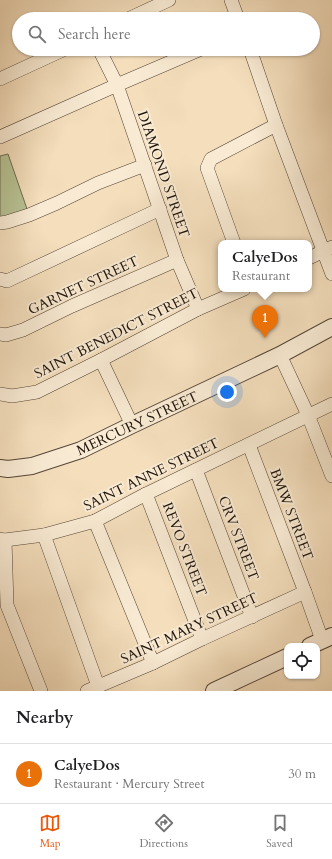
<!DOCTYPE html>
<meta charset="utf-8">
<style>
:root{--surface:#fff;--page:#f6f6f6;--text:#202124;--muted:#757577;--line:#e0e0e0;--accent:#ea580c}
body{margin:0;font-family:Cardo,serif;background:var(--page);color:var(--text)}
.controls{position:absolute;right:12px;bottom:12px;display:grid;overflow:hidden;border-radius:8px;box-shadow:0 1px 3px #0004}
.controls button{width:36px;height:36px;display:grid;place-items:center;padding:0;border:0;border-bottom:1px solid var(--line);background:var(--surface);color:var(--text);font:20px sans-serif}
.you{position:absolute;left:227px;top:392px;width:14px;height:14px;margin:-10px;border:3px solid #fff;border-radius:50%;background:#1a73e8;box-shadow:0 0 0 6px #1a73e833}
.badge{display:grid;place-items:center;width:26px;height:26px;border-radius:50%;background:var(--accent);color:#fff;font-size:13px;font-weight:700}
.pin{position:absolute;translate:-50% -33px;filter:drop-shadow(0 1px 2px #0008)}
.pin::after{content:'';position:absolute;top:21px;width:14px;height:12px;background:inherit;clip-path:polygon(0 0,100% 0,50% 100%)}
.popup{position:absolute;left:218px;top:240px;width:94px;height:52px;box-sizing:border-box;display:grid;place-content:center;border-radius:8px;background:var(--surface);filter:drop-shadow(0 1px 3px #0005);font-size:13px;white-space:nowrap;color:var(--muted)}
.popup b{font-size:15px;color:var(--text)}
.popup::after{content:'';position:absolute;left:50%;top:100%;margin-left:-8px;border:8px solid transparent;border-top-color:var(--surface)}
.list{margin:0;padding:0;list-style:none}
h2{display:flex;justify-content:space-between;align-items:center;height:52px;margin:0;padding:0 16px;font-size:17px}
h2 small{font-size:13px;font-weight:400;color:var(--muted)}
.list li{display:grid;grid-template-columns:26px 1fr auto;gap:12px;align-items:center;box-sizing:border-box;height:60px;padding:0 16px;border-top:1px solid var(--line)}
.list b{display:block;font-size:15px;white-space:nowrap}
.list p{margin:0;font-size:13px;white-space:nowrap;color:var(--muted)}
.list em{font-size:13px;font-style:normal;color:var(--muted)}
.icon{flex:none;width:22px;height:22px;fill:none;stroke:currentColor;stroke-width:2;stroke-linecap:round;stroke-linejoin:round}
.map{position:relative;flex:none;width:332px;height:691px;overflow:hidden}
.search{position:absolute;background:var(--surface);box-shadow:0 1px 3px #0004;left:12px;right:12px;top:12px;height:44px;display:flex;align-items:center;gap:10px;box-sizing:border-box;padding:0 14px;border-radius:22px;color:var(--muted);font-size:15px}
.sheet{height:112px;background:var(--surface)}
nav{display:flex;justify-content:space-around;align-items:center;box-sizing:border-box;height:56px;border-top:1px solid var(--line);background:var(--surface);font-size:11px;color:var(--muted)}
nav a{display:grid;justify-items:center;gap:2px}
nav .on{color:var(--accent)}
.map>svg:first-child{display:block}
</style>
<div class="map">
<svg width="332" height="691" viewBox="0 0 332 691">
<rect width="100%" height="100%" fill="#f4debc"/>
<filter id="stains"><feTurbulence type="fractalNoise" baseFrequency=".005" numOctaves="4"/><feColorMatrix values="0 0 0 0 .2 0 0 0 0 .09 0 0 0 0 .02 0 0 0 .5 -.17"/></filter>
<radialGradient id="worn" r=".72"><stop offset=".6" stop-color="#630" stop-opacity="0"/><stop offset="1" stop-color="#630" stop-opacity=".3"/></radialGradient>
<polygon fill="#b7c294" stroke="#6c6b50" points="8,154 27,209 0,218 0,156"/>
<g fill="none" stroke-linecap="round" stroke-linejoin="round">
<g stroke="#554637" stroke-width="14">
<g id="minor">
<polyline points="231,0 238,19"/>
<polyline points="128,19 169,0"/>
<polyline points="99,49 117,85 177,260 198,309"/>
<polyline points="250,49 276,125 332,274"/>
<polyline points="0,79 65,49"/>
<polyline points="0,137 117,85 201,49"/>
<polyline points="0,223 7,222 29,215 57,203 98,183 145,165"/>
<polyline points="234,243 207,168 211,159 276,125"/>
<polyline points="309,258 332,247"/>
<polyline points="0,279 7,281 160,209"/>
<polyline points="0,334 6,335 23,330 72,306 177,260"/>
<polyline points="280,355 308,415 332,476"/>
<polyline points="101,360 132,425"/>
<polyline points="0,394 12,396 37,392 101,360 198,309 244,289"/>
<polyline points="249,445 305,592 322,640"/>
<polyline points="196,470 252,617"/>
<polyline points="146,494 202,639"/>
<polyline points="95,521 153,663"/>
<polyline points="44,535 98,686"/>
<polyline points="0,539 5,540 44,535 95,521 146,494 332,404"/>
<polyline points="5,540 7,605 41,691"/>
<polyline points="87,691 153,663 202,639 305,592"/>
</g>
</g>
<g stroke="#554637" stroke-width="18">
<g id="tertiary">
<polyline points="0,468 8,469 32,466 81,450 132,425 280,355 332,327"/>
<polyline points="310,646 332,636"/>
<polyline points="214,691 287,657"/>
</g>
</g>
<use href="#minor" stroke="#f8ead3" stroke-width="13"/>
<use href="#tertiary" stroke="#f8ead3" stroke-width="16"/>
</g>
<g text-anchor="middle" stroke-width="4" stroke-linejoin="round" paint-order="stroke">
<g font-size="14" fill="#20140b" stroke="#f8ead3">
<text transform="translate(164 174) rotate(71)" y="5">DIAMOND STREET</text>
<text transform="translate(83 285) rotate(-25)" y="5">GARNET STREET</text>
<text transform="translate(116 333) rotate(-27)" y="5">SAINT BENEDICT STREET</text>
<text transform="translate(137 423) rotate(-25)" y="5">MERCURY STREET</text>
<text transform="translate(151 474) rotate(-26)" y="5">SAINT ANNE STREET</text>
<text transform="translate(292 514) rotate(69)" y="5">BMW STREET</text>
<text transform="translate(239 538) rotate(69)" y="5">CRV STREET</text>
<text transform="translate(185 549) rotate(69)" y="5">REVO STREET</text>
<text transform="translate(189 628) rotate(-25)" y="5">SAINT MARY STREET</text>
</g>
</g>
<rect width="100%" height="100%" filter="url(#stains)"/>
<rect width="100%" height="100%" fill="url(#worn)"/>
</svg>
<div class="controls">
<button><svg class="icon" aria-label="locate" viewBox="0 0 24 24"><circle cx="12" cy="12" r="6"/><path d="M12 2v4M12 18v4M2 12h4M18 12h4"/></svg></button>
</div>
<div class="you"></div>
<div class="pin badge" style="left:265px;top:338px;background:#e8710a">1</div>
<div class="popup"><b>CalyeDos</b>Restaurant</div>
<div class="search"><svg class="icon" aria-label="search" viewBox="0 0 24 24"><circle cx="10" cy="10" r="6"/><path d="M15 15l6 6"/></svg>Search here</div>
</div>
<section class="sheet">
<h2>Nearby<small></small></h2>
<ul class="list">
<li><span class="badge" style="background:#e8710a">1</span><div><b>CalyeDos</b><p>Restaurant · Mercury Street</p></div><em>30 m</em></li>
</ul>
</section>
<nav>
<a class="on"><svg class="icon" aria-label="map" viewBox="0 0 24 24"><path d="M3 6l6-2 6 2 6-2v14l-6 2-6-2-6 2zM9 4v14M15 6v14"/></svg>Map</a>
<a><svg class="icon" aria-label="directions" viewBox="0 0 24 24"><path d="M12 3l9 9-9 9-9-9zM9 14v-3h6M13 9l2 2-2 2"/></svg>Directions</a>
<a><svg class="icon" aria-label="saved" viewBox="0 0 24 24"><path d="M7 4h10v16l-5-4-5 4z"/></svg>Saved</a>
</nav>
